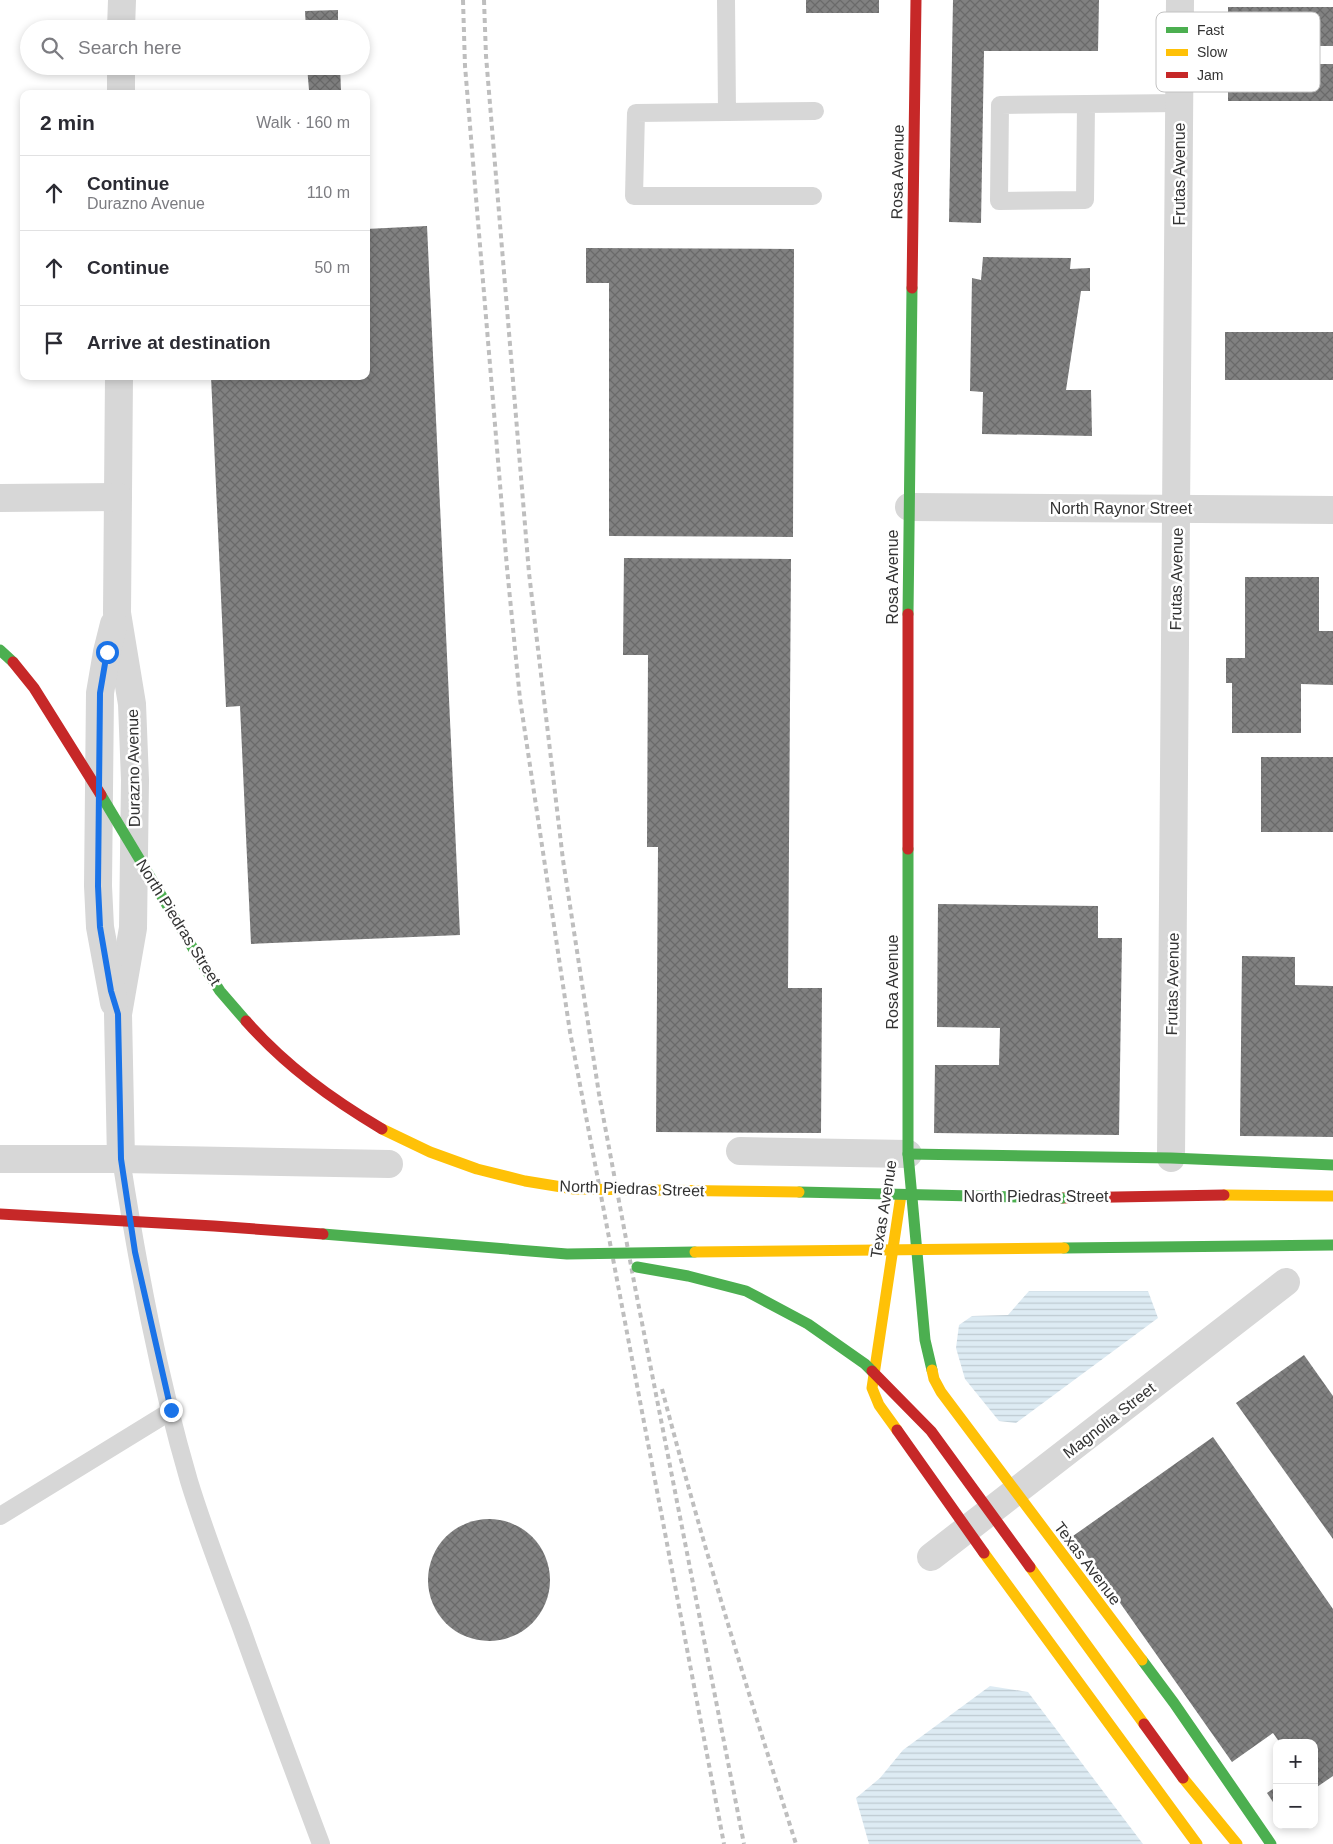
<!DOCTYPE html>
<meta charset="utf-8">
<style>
:root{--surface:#fff;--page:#f2f2f3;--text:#2b2b33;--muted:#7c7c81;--line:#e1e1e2}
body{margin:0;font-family:Helvetica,sans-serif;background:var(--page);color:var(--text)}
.controls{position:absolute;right:15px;bottom:15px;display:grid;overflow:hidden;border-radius:10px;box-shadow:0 2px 8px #0003}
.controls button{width:45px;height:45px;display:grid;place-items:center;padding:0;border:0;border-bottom:1px solid var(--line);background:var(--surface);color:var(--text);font:25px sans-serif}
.stop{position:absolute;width:15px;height:15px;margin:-11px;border:4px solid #1a73e8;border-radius:50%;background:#fff}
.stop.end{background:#1a73e8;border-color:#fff;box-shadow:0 1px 5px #0008}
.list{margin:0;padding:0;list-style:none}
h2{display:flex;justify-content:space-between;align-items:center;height:65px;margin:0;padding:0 20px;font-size:21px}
h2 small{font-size:16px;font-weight:400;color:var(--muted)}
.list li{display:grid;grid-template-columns:32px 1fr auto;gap:15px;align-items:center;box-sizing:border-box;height:75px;padding:0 20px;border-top:1px solid var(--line)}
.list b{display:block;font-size:19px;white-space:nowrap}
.list p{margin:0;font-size:16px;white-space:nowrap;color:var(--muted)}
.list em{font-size:16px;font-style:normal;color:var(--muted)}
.icon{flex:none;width:28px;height:28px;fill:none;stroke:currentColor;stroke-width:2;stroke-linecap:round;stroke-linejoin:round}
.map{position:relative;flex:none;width:1333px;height:1844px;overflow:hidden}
.search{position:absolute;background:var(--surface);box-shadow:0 2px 8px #0003;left:20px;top:20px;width:350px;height:55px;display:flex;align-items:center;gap:12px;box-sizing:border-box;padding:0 18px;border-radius:28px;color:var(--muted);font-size:19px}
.panel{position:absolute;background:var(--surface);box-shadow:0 2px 8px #0003;left:20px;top:90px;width:350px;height:290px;border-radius:10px}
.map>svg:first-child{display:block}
</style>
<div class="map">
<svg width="1333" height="1844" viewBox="0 0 1333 1844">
<defs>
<pattern id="water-rules" width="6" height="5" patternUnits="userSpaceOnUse" patternTransform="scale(1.25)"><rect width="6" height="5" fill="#ddebf3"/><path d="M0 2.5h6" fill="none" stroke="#becad1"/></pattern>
<pattern id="building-cross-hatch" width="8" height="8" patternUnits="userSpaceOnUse" patternTransform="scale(1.25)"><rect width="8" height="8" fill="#818181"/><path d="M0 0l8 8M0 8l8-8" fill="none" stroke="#6a6a6a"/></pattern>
</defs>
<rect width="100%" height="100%" fill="#fff"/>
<g fill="url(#water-rules)">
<polygon points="1029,1291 1148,1291 1158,1318 1016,1423 999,1421 965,1379 956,1348 959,1325 972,1316 1008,1315"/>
<polygon points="990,1686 1028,1692 1143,1844 869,1844 856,1798 880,1778 903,1750"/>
</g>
<g fill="url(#building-cross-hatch)">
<rect x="806" y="0" width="73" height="13"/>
<polygon points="953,0 1099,0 1098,51 984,51 981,223 949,222"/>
<rect x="1228" y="7" width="105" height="39"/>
<polygon points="338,10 338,29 306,29 305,11"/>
<rect x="1228" y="64" width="105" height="37"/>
<polygon points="307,66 340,66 341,91 359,90 360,94 252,94 252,92 309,90"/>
<polygon points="427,226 460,935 251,944 240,706 226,707 211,376 366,376 366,229"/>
<polygon points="586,248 794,249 793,537 609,536 609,283 586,283"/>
<polygon points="983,257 1071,258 1070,269 1090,268 1090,291 1081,291 1066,390 1091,390 1092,436 982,434 983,392 970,391 972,278 981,280"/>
<rect x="1225" y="332" width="108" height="48"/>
<polygon points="624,558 791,559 788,988 822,988 821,1133 656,1132 658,847 647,847 648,655 623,655"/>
<polygon points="1245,577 1319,577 1319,631 1333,631 1333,685 1301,684 1301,733 1232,733 1232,683 1226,683 1226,658 1245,658"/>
<rect x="1261" y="757" width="72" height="75"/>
<polygon points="938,904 1098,906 1098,938 1122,938 1119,1135 934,1133 935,1065 999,1065 1000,1028 937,1027"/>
<polygon points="1242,956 1295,957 1295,985 1333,986 1333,1137 1240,1136"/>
<polygon points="1304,1355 1333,1396 1333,1539 1236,1403"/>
<polygon points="1213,1437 1333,1609 1333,1776 1314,1789 1314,1743 1280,1743 1273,1733 1232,1762 1073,1536"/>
<circle cx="489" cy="1580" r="61"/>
<polygon points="1277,1786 1277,1808 1267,1793"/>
</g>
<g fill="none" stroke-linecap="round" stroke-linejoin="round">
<g stroke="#d7d7d7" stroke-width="18">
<polyline points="726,0 727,112 815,111"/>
<polyline points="1086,104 1085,200 999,201 1000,105 1179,103"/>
<polyline points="727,112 636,113 634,196 813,196"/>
<path d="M121,1159C138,1267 158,1375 189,1481C204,1530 223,1579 241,1627C267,1700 294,1772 321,1844"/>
<polyline points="0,1516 171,1411"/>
</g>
<g stroke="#d7d7d7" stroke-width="28">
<polyline points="121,29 122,0"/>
<polyline points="121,94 121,66"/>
<polyline points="119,376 117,613 132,704 135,780 133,928 118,1014 121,1159"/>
<polyline points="0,498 118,497"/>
<polyline points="909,507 1333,510"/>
<polyline points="114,624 107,652 100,693 98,886 100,927 114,1003"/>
<polyline points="740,1151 908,1154"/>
<polyline points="1171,1158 1180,0"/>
<polyline points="0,1159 121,1159 389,1164"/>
<polyline points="931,1557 1286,1282"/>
</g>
<g stroke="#4caf50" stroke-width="11">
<polyline points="908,614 912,288"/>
<polyline points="0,650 13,662"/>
<polyline points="908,849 908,1154 925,1340 932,1370"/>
<polyline points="908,1154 1171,1158 1333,1165"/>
<polyline points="1064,1248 1333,1245"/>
<polyline points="1142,1660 1174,1703 1271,1844"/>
</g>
<g stroke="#ffc107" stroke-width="11">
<polyline points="1224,1195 1333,1196"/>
<polyline points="932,1370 934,1379 941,1392 1142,1660"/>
<polyline points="897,1430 879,1405 872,1388 901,1195"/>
<polyline points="984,1553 1197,1844"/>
<polyline points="1183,1778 1237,1844"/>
</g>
<g stroke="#c62828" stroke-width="11">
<polyline points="912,288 916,0"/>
<polyline points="908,614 908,849"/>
<polyline points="1062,1198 1224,1195"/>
<polyline points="897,1430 984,1553"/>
</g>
<g stroke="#bebebe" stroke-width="4" stroke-dasharray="5 4" stroke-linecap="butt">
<polyline points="463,0 465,66 507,568 520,699 570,1032 724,1844"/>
<polyline points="484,0 486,56 529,573 563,860 599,1094 635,1287 744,1844"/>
<path d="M662,1389C702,1542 748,1693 796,1844"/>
</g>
<g stroke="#4caf50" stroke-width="11">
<polyline points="101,795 200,960 220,991 246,1021"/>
<polyline points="799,1192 1062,1198"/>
<polyline points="323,1234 567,1254 695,1252"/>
<polyline points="637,1267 688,1276 746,1291 808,1324 865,1364 872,1371"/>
</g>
<g stroke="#ffc107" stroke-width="11">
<polyline points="382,1129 430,1152 477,1169 525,1181 574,1189 799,1192"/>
<polyline points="695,1252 1064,1248"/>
<polyline points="1030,1567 1144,1724"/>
</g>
<g stroke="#c62828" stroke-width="11">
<polyline points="13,662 34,688 101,795"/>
<path d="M246,1021C286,1066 330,1098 382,1129"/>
<polyline points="0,1214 214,1226 323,1234"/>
<polyline points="872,1371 931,1431 1030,1567"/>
<polyline points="1144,1724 1183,1778"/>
</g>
</g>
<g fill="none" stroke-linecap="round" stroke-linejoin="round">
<polyline stroke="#1a73e8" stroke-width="6" points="107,652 100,693 98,886 100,927 111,991 118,1014 121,1159 135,1252 171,1410"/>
</g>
<g text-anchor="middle" stroke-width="5" stroke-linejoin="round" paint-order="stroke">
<g font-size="16" fill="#333" stroke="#fff">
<text transform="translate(897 172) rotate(-89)" y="6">Rosa Avenue</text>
<text transform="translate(1179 174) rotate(-90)" y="6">Frutas Avenue</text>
<text x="1121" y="514">North Raynor Street</text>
<text transform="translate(892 577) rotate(-90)" y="6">Rosa Avenue</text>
<text transform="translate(1176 579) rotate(-89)" y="6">Frutas Avenue</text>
<text transform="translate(133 768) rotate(-91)" y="6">Durazno Avenue</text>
<text transform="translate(179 922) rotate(58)" y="6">North Piedras Street</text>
<text transform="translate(892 982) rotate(-90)" y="6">Rosa Avenue</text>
<text transform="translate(1172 984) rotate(-89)" y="6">Frutas Avenue</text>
<text transform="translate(632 1188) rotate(2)" y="6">North Piedras Street</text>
<text x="1036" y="1202">North Piedras Street</text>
<text transform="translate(883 1209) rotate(-81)" y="6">Texas Avenue</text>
<text transform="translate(1109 1420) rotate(-38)" y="6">Magnolia Street</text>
<text transform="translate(1088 1563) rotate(53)" y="6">Texas Avenue</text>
</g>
</g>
<rect x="1156" y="12" width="164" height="80" rx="8" fill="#fff" stroke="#c2c2c2" stroke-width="1"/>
<rect x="1166" y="27" width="22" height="6" fill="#4caf50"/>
<rect x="1166" y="49" width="22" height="7" fill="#ffc107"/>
<rect x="1166" y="72" width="22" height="6" fill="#c62828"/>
<g font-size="14" fill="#333">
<text x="1197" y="35">Fast</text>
<text x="1197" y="57">Slow</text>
<text x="1197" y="80">Jam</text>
</g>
</svg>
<div class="controls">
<button>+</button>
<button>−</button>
</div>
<div class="stop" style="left:107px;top:652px"></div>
<div class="stop end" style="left:171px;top:1410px"></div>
<div class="search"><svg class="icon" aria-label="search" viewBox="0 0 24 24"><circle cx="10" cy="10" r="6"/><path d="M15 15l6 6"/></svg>Search here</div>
<section class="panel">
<h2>2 min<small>Walk · 160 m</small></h2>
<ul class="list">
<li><svg class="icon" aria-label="ahead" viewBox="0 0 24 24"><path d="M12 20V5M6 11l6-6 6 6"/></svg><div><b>Continue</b><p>Durazno Avenue</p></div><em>110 m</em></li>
<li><svg class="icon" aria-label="ahead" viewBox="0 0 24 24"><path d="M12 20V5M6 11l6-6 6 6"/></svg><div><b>Continue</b></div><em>50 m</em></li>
<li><svg class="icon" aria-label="arrive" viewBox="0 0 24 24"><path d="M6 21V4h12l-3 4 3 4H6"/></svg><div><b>Arrive at destination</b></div></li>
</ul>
</section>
</div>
